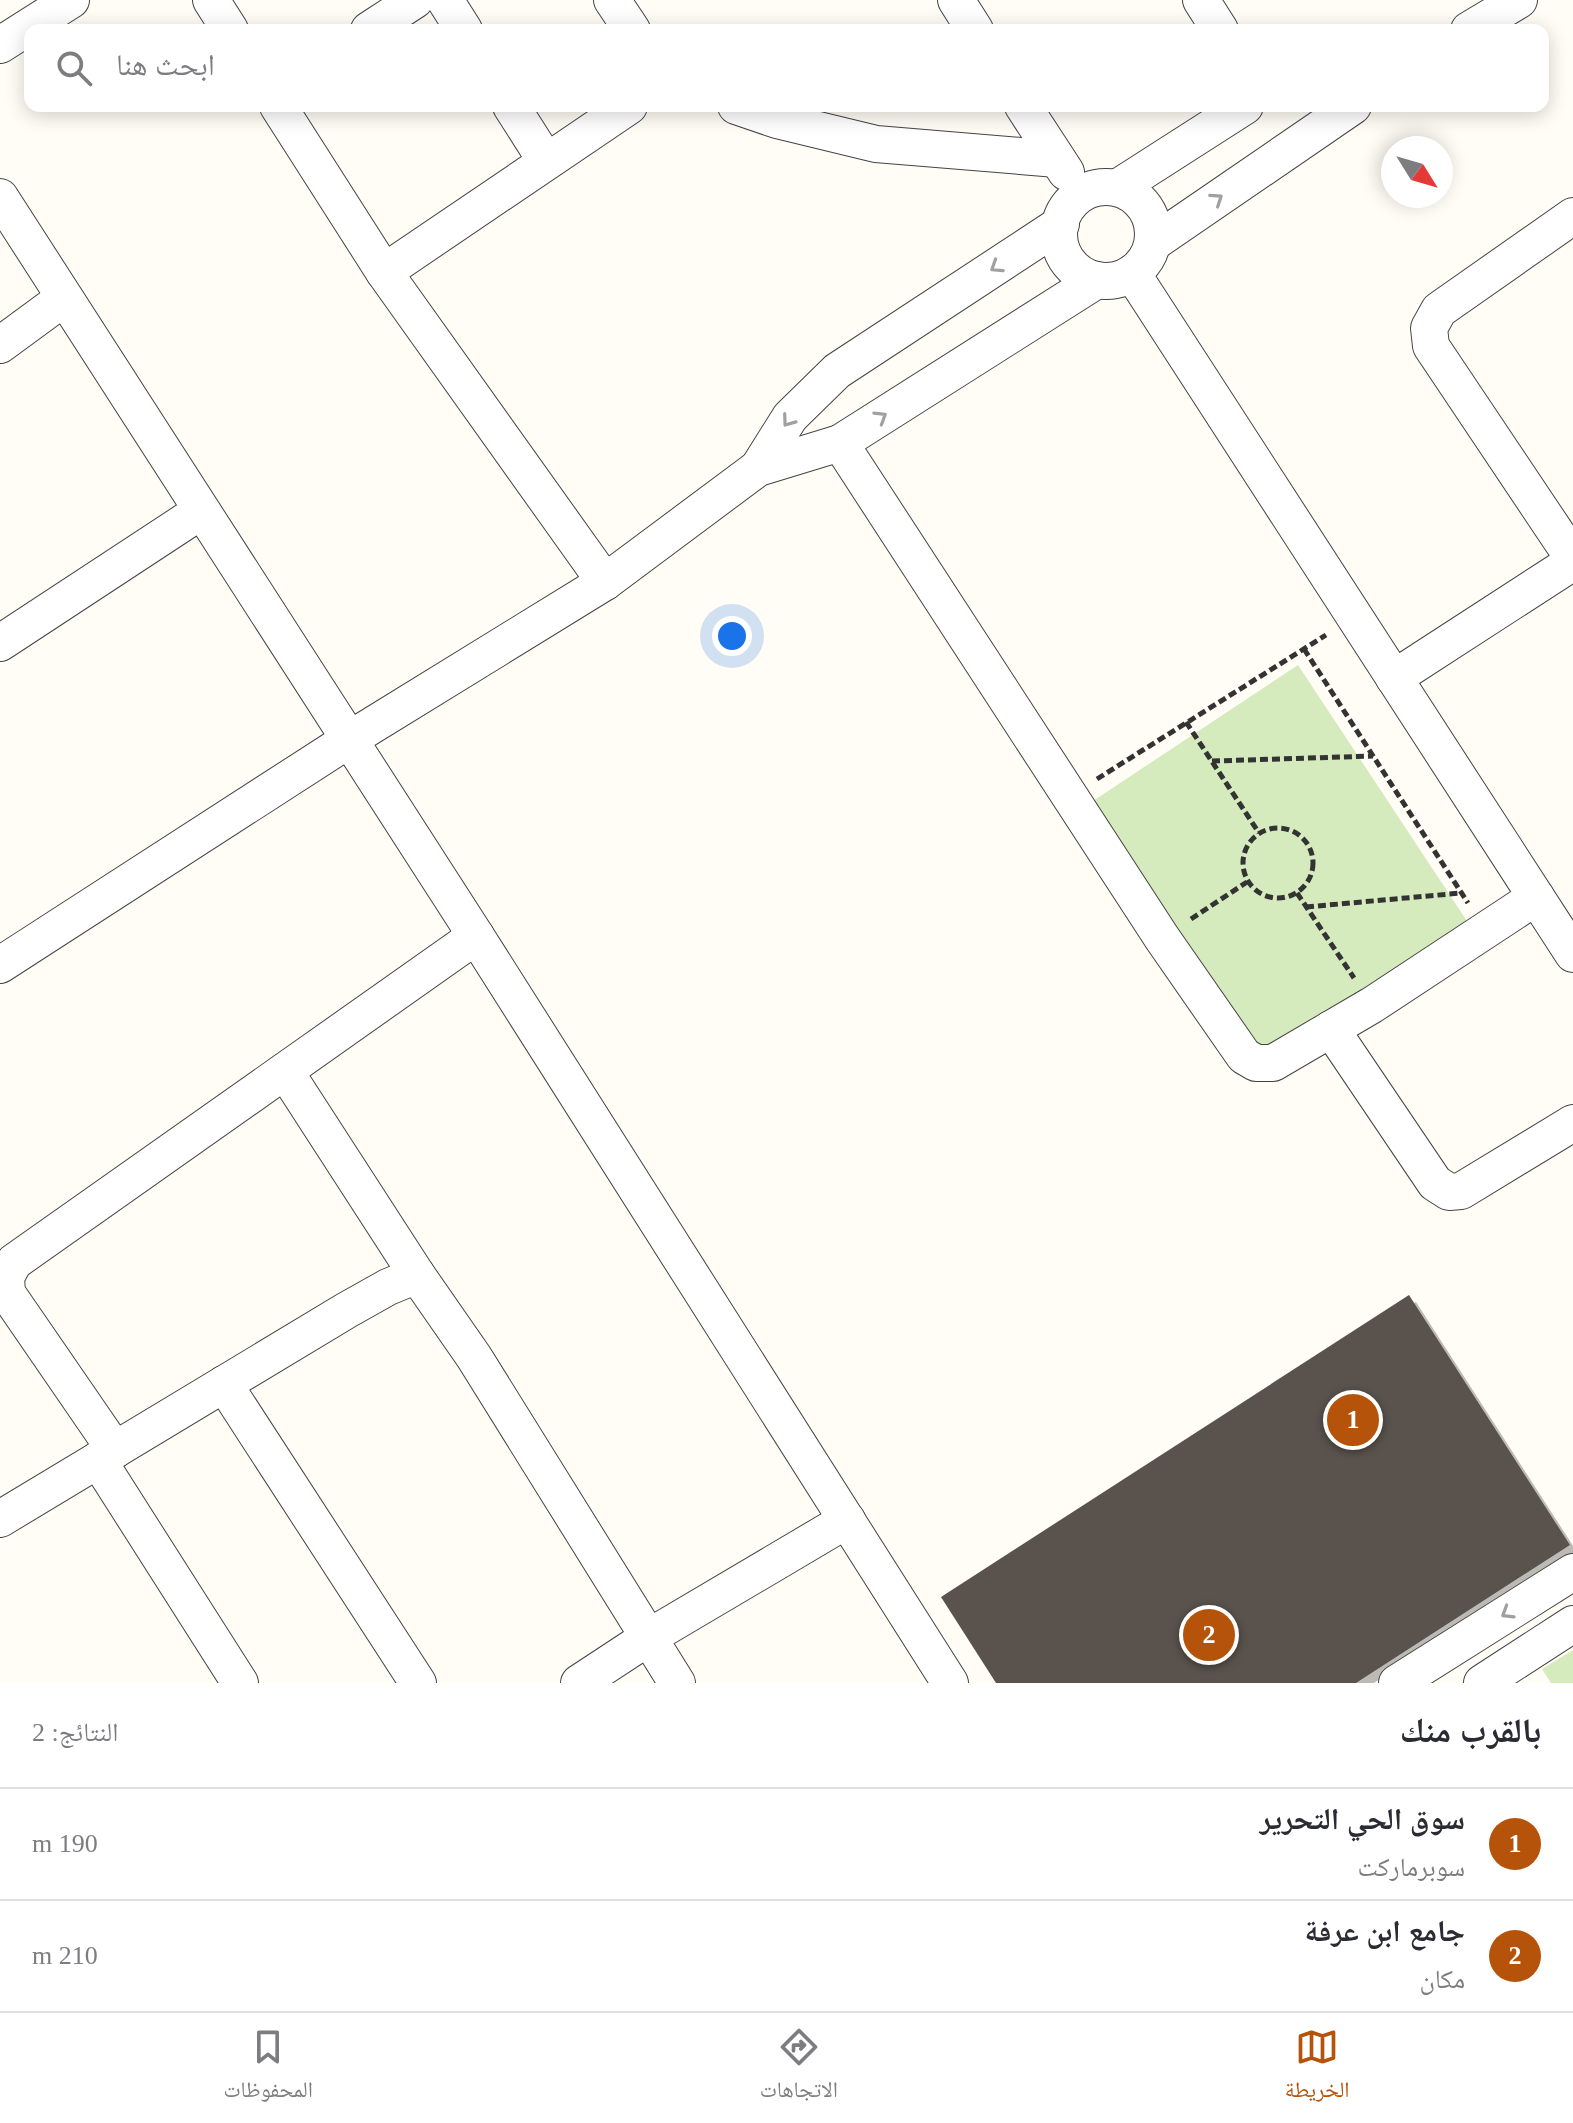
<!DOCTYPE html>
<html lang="ar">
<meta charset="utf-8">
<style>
:root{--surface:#fff;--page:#f7f7f7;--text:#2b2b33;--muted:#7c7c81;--line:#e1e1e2;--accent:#b45309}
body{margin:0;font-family:"Times New Roman","Noto Naskh Arabic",serif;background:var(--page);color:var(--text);direction:rtl}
.compass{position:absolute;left:1381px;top:136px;width:72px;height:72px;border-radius:50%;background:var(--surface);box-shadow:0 4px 20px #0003;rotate:127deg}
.you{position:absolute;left:732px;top:636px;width:28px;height:28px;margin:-20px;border:6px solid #fff;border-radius:50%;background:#1a73e8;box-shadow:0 0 0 12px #1a73e833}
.badge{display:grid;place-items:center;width:52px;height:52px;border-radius:50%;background:var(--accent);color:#fff;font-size:26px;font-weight:700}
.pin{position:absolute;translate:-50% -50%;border:4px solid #fff;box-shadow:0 2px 8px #0006}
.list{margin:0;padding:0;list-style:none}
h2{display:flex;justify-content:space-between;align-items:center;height:104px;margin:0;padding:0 32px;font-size:34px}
h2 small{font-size:26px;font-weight:400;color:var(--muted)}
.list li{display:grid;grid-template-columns:52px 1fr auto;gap:24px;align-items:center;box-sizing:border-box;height:112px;padding:0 32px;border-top:2px solid var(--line)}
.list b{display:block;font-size:30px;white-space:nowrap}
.list p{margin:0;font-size:26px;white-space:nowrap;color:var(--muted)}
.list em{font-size:26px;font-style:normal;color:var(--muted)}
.icon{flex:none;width:44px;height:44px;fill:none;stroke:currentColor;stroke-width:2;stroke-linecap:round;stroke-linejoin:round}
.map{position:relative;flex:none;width:1573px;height:1683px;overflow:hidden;direction:ltr}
.search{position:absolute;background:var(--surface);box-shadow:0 4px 20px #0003;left:24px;right:24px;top:24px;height:88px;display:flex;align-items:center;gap:20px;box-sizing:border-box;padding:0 28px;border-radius:16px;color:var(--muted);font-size:30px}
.sheet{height:328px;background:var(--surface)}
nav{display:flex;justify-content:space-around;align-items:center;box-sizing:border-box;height:112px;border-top:2px solid var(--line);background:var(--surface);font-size:22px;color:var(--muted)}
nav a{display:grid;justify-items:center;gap:4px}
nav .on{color:var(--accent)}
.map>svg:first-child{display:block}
</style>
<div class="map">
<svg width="1573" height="1683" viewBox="0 0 1573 1683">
<defs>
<filter id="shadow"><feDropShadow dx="7" dy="7" stdDeviation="0" flood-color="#0004"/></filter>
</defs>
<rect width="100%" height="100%" fill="#fffdf5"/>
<g fill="#d5ebbd">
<polygon points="1298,665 1467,921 1263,1057 1093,801"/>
<polygon points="1573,1650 1573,1683 1551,1683 1542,1669"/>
</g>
<polygon fill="#5a524d" filter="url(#shadow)" points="1409,1295 1570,1545 1356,1683 996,1683 941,1597"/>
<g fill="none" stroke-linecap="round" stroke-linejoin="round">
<g stroke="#444" stroke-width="38">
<g id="minor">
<polyline points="211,0 230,30"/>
<polyline points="445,0 464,30"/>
<polyline points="612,0 632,30"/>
<polyline points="956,0 975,30"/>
<polyline points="1201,0 1220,30"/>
<polyline points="369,30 415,0"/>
<polyline points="1469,30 1519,0"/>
<polyline points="0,45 71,0"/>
<polyline points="278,106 384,272 605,582"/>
<polyline points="511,106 546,161"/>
<polyline points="736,106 777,120 876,144 1057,159"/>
<polyline points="1023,106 1066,172"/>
<circle cx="1106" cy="234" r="47"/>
<polyline points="1117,188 1245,106"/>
<polyline points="0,197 476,936 950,1683"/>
<polyline points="1573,216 1439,310 1429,328 1431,346 1573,558"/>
<polyline points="1153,243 1353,106"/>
<polyline points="384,272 629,106"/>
<polyline points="1132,273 1573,954"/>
<polyline points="0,345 64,298"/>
<polyline points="840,443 1162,938 1244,1056 1256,1063 1273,1063 1372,1005 1536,897"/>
<polyline points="758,468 790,417 837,371 1061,224"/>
<polyline points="0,643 201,511"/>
<polyline points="1394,678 1573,562"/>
<polyline points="0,965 350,739 605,582 758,468 840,443 1097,280"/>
<polyline points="1331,1029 1435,1183 1449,1192 1461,1191 1573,1123"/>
<polyline points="285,1071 417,1275"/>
<polyline points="224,1384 418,1683"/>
<polyline points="115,1450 7,1293 6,1277 14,1262 476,936"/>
<polyline points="98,1460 240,1683"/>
<polyline points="0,1519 347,1310 388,1287 417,1275 474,1357 677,1683"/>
<polyline points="579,1683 649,1637 847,1520"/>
<polyline points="1397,1683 1573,1572"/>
<polyline points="1482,1683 1573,1624"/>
</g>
</g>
<g stroke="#333" stroke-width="5" stroke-dasharray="8 4" stroke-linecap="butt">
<polyline points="1304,649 1468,903"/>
<polyline points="1186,722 1259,833"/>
<polyline points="1212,761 1373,756"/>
<polyline points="1097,779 1326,635"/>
<circle cx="1278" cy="863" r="35"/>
<polyline points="1297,893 1354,978"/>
<polyline points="1306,907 1461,893"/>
<polyline points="1191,919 1247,882"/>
</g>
<use href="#minor" stroke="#fff" stroke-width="36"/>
</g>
<defs><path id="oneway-chevron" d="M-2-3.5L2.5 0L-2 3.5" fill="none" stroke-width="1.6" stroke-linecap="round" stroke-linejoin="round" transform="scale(2)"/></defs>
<g stroke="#a0a0a0">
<use href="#oneway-chevron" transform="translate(1217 199) rotate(-34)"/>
<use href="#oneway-chevron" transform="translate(996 267) rotate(147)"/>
<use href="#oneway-chevron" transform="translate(881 417) rotate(-32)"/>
<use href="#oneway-chevron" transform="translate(788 421) rotate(126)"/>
<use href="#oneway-chevron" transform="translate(1507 1613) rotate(148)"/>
</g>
</svg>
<svg class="compass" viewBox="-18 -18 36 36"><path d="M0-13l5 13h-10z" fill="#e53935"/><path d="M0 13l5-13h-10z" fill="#7c7c81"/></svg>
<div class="you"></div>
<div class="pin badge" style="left:1353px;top:1420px">1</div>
<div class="pin badge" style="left:1209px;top:1635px">2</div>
<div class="search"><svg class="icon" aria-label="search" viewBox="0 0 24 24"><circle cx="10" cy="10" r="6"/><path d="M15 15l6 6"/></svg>ابحث هنا</div>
</div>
<section class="sheet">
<h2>بالقرب منك<small>النتائج: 2</small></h2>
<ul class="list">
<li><span class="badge">1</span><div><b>سوق الحي التحرير</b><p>سوبرماركت</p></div><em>190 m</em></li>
<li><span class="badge">2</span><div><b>جامع ابن عرفة</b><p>مكان</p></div><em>210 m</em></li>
</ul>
</section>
<nav>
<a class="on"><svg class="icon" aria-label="map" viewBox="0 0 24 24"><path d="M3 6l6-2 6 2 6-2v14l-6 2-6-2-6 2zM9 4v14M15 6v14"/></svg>الخريطة</a>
<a><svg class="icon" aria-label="directions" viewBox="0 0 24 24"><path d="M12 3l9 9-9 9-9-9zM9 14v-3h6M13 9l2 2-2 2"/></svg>الاتجاهات</a>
<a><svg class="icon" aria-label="saved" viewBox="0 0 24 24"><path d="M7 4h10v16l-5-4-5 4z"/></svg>المحفوظات</a>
</nav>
